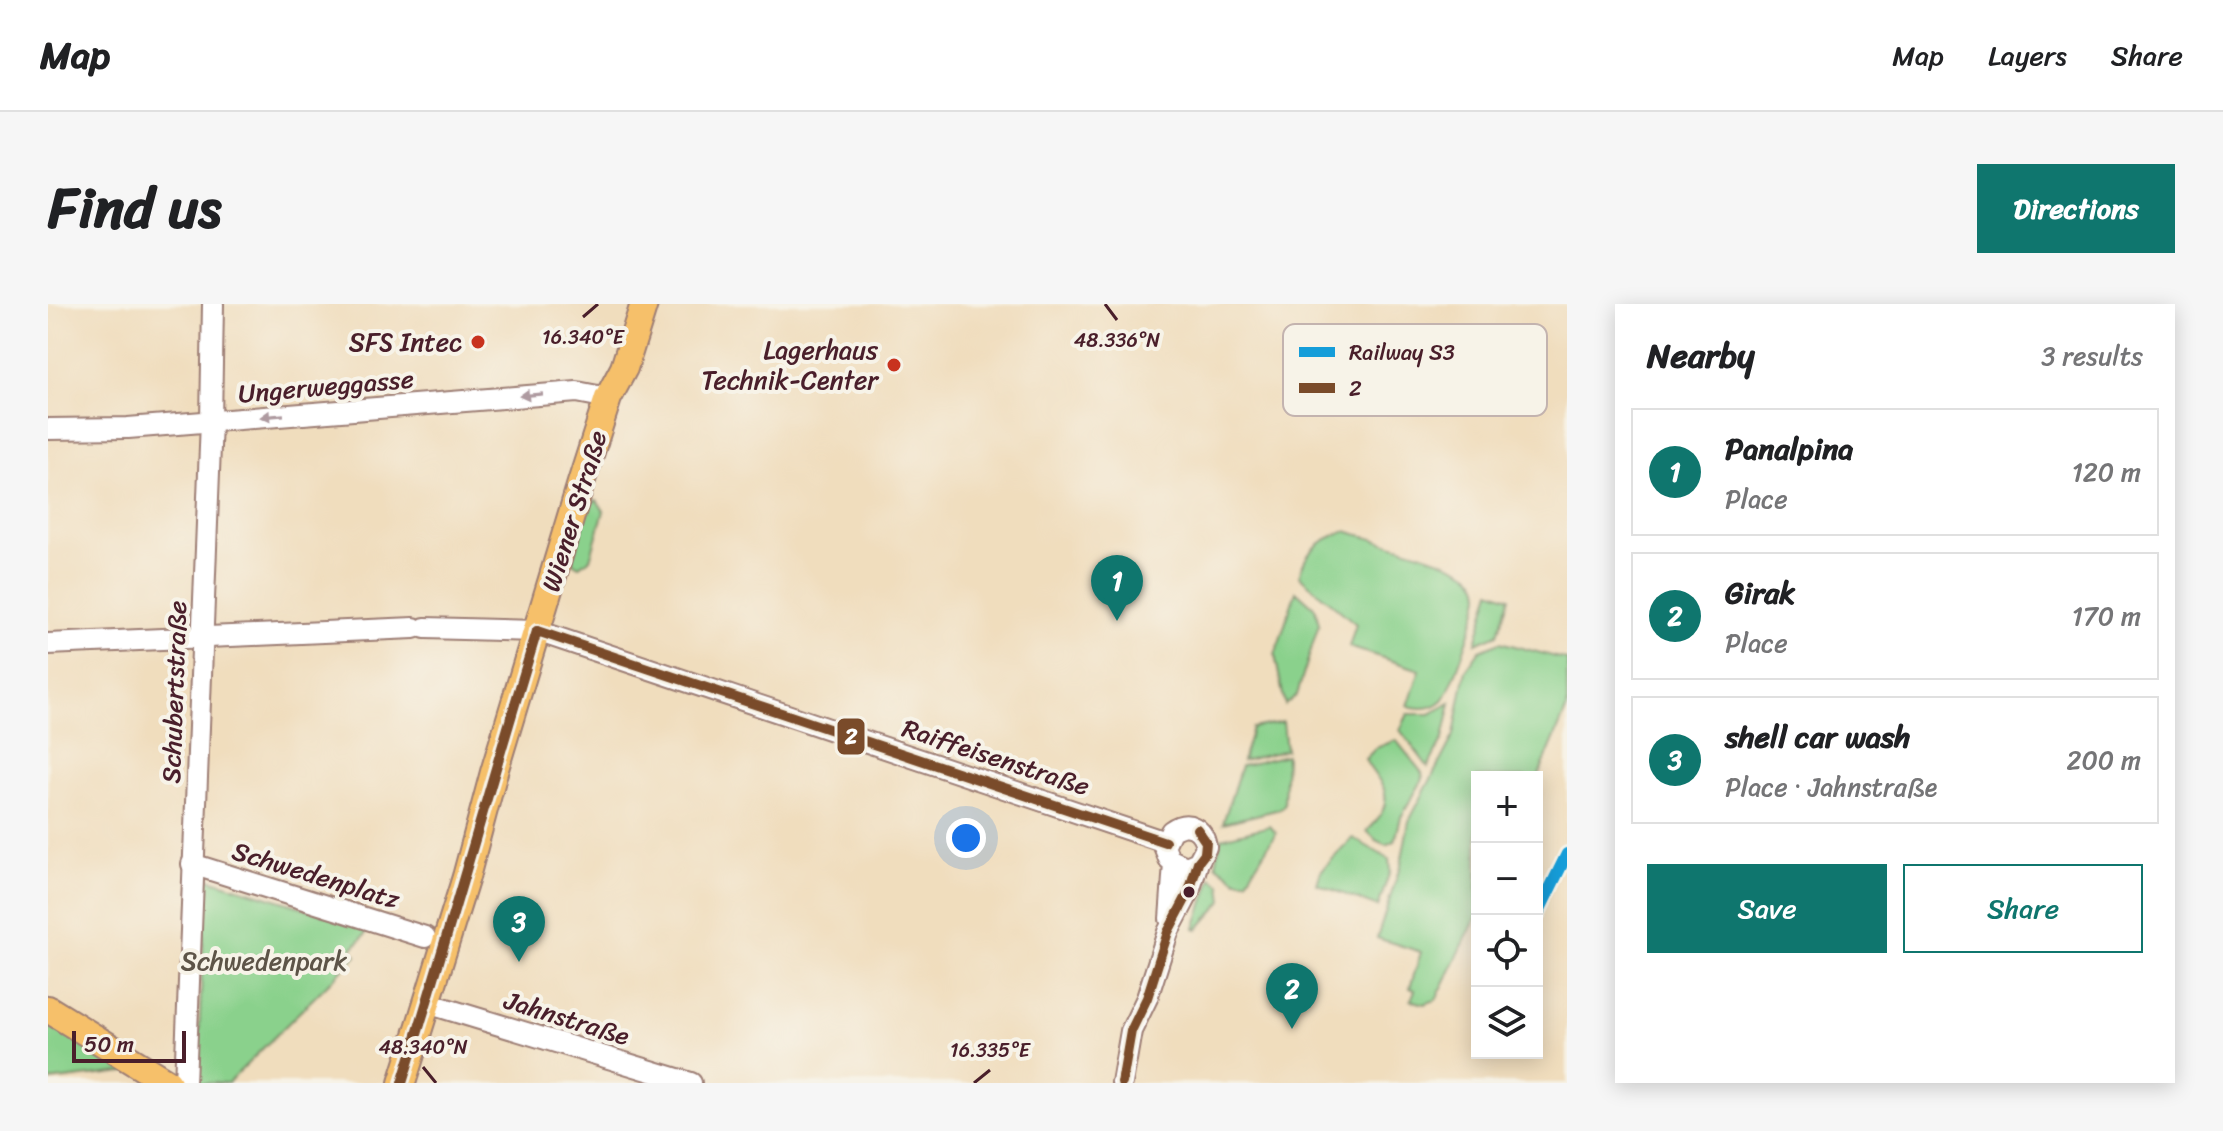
<!DOCTYPE html>
<meta charset="utf-8">
<style>
:root{--surface:#fff;--page:#f6f6f6;--text:#202124;--muted:#757577;--line:#e0e0e0;--accent:#0f766e}
body{margin:0;font-family:Sriracha,sans-serif;background:var(--page);color:var(--text)}
.controls{position:absolute;right:24px;bottom:24px;display:grid;overflow:hidden;border-radius:0px;box-shadow:0 4px 20px #0003}
.controls button{width:72px;height:72px;display:grid;place-items:center;padding:0;border:0;border-bottom:2px solid var(--line);background:var(--surface);color:var(--text);font:40px sans-serif}
.scale{position:absolute;left:24px;bottom:20px;width:114px;box-sizing:border-box;padding-left:8px;border:4px solid #4a1f2b;border-top:0;font-size:22px;line-height:28px;white-space:nowrap;color:#4a1f2b;-webkit-text-stroke:6px #f7f3e8;paint-order:stroke}
.you{position:absolute;left:918px;top:534px;width:28px;height:28px;margin:-20px;border:6px solid #fff;border-radius:50%;background:#1a73e8;box-shadow:0 0 0 12px #1a73e833}
.badge{display:grid;place-items:center;width:52px;height:52px;border-radius:50%;background:var(--accent);color:#fff;font-size:26px;font-weight:700}
.pin{position:absolute;translate:-50% -66px;filter:drop-shadow(0 2px 4px #0008)}
.pin::after{content:'';position:absolute;top:42px;width:28px;height:24px;background:inherit;clip-path:polygon(0 0,100% 0,50% 100%)}
.list{margin:0;padding:0;list-style:none}
h2{display:flex;justify-content:space-between;align-items:center;height:104px;margin:0;padding:0 32px;font-size:34px}
h2 small{font-size:26px;font-weight:400;color:var(--muted)}
.list li{display:grid;grid-template-columns:52px 1fr auto;gap:24px;align-items:center;box-sizing:border-box;height:128px;margin:0 16px 16px;padding:0 16px;border:2px solid var(--line);border-radius:0px}
.list b{display:block;font-size:30px;white-space:nowrap}
.list p{margin:0;font-size:26px;white-space:nowrap;color:var(--muted)}
.list em{font-size:26px;font-style:normal;color:var(--muted)}
.actions{display:flex;gap:16px;padding:24px 32px}
.actions a{flex:1;padding:18px 0;border:2px solid var(--accent);border-radius:0px;text-align:center;font-size:28px;color:var(--accent)}
.actions .main{background:var(--accent);color:#fff}
.icon{flex:none;width:44px;height:44px;fill:none;stroke:currentColor;stroke-width:2;stroke-linecap:round;stroke-linejoin:round}
.map{position:relative;flex:none;width:1519px;height:779px;overflow:hidden;border-radius:0px}
header{display:flex;align-items:center;gap:48px;box-sizing:border-box;height:112px;padding:0 40px;background:var(--surface);border-bottom:2px solid var(--line)}
header strong{font-size:38px}
nav{display:flex;gap:44px;margin-inline-start:auto;font-size:28px}
.intro{display:flex;align-items:center;justify-content:space-between;box-sizing:border-box;height:192px;padding:0 48px}
h1{margin:0;font-size:56px}
.button{padding:20px 36px;border-radius:0px;background:var(--accent);color:#fff;font-size:28px;font-weight:700}
main{display:flex;gap:48px;padding:0 48px}
aside{flex:1;background:var(--surface);border-radius:0px;box-shadow:0 4px 20px #0003}
.map>svg:first-child{display:block}
</style>
<header>
<strong>Map</strong>
<nav><a>Map</a><a>Layers</a><a>Share</a></nav>
</header>
<div class="intro"><h1>Find us</h1><a class="button">Directions</a></div>
<main>
<div class="map">
<svg width="1519" height="779" viewBox="0 0 1519 779">
<rect width="100%" height="100%" fill="#f7f3e8"/>
<filter id="ink" filterUnits="userSpaceOnUse"><feTurbulence type="fractalNoise" baseFrequency=".0125" numOctaves="2"/><feDisplacementMap in="SourceGraphic" scale="16" xChannelSelector="R" yChannelSelector="G"/><feConvolveMatrix kernelMatrix="1 2 1 2 8 2 1 2 1" color-interpolation-filters="sRGB"/></filter>
<filter id="wash" filterUnits="userSpaceOnUse"><feTurbulence type="fractalNoise" baseFrequency=".006" numOctaves="4" result="noise"/><feDisplacementMap in="SourceGraphic" scale="32" xChannelSelector="R" yChannelSelector="G"/><feGaussianBlur stdDeviation="1.8" result="paint"/><feColorMatrix in="noise" values="0 0 0 0 0 0 0 0 0 0 0 0 0 0 0 0 0 1.4 0 .05"/><feComposite in="paint" operator="in"/></filter>
<g filter="url(#wash)">
<rect width="100%" height="100%" fill="#f0ddbd"/>
<g fill="#8ad18c" stroke="#6a785c" stroke-width="2">
<polygon points="549,196 556,207 542,255 531,262 524,258 542,197"/>
<path d="M1298,227C1323,235 1413,257 1426,274C1430,279 1432,285 1432,291C1431,305 1403,388 1395,396C1385,406 1372,405 1360,402L1372,366L1301,343L1308,320L1251,272C1258,245 1273,236 1298,227Z"/>
<polygon points="1443,286 1462,293 1450,330 1428,339"/>
<polygon points="1248,287 1267,304 1271,320 1249,391 1237,401 1227,351"/>
<polygon points="1452,338 1519,356 1519,404 1489,476 1489,473 1429,473 1429,612 1388,696 1376,700 1363,696 1367,686 1362,684 1373,648 1329,634 1353,560 1361,517 1406,431 1418,366 1432,346"/>
<polygon points="1403,399 1395,435 1380,463 1352,426 1360,410 1382,410"/>
<polygon points="1235,418 1238,446 1194,457 1204,424"/>
<path d="M1348,436L1374,469L1375,475L1353,513L1347,537L1339,541L1328,536L1319,527C1334,513 1345,495 1331,476C1326,469 1320,463 1317,455L1328,444Z"/>
<polygon points="1238,451 1236,501 1232,505 1175,519 1193,462"/>
<polygon points="1222,522 1228,529 1199,576 1189,576 1168,560 1173,534"/>
<polygon points="1305,534 1341,555 1342,567 1330,603 1269,580 1273,567"/>
<polygon points="158,574 319,623 317,631 303,646 309,651 180,779 149,779"/>
<polygon points="1164,574 1173,581 1175,597 1150,625 1147,624"/>
<polygon points="0,719 84,767 0,777"/>
</g>
</g>
<g filter="url(#ink)">
<g fill="none" stroke-linecap="round" stroke-linejoin="round">
<g stroke="#9d7e74" stroke-width="24">
<g id="minor">
<polyline points="0,125 80,124 529,88 560,94"/>
<polyline points="377,324 489,327 1117,538"/>
<polyline points="0,340 366,324"/>
<polyline points="144,560 377,633"/>
<polyline points="1122,615 1126,559"/>
<polyline points="379,699 643,779"/>
<polyline points="137,779 163,117 165,0"/>
<path d="M1074,779L1083,727L1099,694L1120,628L1141,588L1150,558L1158,543C1155,524 1140,515 1123,527L1116,542L1121,555L1138,563L1150,558"/>
</g>
</g>
<g stroke="#9d7e74" stroke-width="30">
<g id="major">
<polyline points="0,705 120,779"/>
<polyline points="354,779 418,573 446,468 533,179 560,94 576,64 596,0"/>
</g>
</g>
<use href="#minor" stroke="#fff" stroke-width="20"/>
<use href="#major" stroke="#f6c06b" stroke-width="26"/>
<g stroke="#f7f3e8" stroke-width="16">
<g id="bus-1">
<polyline points="489,327 1117,538"/>
<path d="M354,779C401,629 443,477 489,327"/>
<polyline points="1074,779 1083,727 1099,694 1120,628 1141,588 1150,558 1157,549 1158,538 1149,525"/>
</g>
</g>
<use href="#bus-1" stroke="#7a4b2a" stroke-width="10"/>
<g stroke="#f7f3e8" stroke-width="18">
<polyline id="rail-1" points="1489,611 1519,550"/>
</g>
<use href="#rail-1" stroke="#159dd9" stroke-width="12"/>
</g>
<defs><path id="oneway-solid" d="M-6-.8H1V-3.2L6.5 0L1 3.2V.8H-6Z" transform="scale(2)"/></defs>
<g fill="#ae9aa0">
<use href="#oneway-solid" transform="translate(483 91) rotate(175)"/>
<use href="#oneway-solid" transform="translate(224 112) rotate(175)"/>
</g>
</g>
<path fill="none" stroke="#4a1f2b" stroke-width="3" d="M1057,0L1069,16M535,13L550,0M375,763L388,779M926,779L942,766"/>
<g fill="#c8321e" stroke="#f7f3e8" stroke-width="3">
<circle cx="430" cy="38" r="8"/>
<circle cx="846" cy="61" r="8"/>
</g>
<circle fill="#4a1f2b" stroke="#f7f3e8" stroke-width="3" cx="1141" cy="588" r="7"/>
<g text-anchor="middle" stroke-width="8" stroke-linejoin="round" paint-order="stroke">
<g font-size="26" fill="#4a1f2b" stroke="#f7f3e8" text-anchor="end">
<text x="414" y="47">SFS Intec</text>
<text x="830" y="55">Lagerhaus<tspan x="830" dy="30">Technik-Center</tspan></text>
</g>
<g font-size="26" fill="#4a1f2b" stroke="#f7f3e8">
<text transform="translate(278 82) rotate(-5)" y="9">Ungerweggasse</text>
<text transform="translate(526 207) rotate(-73)" y="9">Wiener Straße</text>
<text transform="translate(126 388) rotate(-88)" y="9">Schubertstraße</text>
<text transform="translate(948 453) rotate(18)" y="9">Raiffeisenstraße</text>
<text transform="translate(268 571) rotate(17)" y="9">Schwedenplatz</text>
<text transform="translate(519 714) rotate(17)" y="9">Jahnstraße</text>
</g>
<g font-size="26" fill="#5d5448" stroke="#f7f3e8">
<text x="216" y="666">Schwedenpark</text>
</g>
</g>
<rect x="1235" y="20" width="264" height="92" rx="12" fill="#f7f3e8" stroke="#c3b3af" stroke-width="2"/>
<rect x="1251" y="43" width="36" height="10" fill="#159dd9"/>
<rect x="1251" y="79" width="36" height="10" fill="#7a4b2a"/>
<g font-size="22" fill="#4a1f2b">
<text x="1301" y="56">Railway S3</text>
<text x="1301" y="92">2</text>
</g>
<g font-size="20" text-anchor="middle" fill="#4a1f2b" stroke="#f7f3e8" stroke-width="8" stroke-linejoin="round" paint-order="stroke">
<text x="535" y="40">16.340°E</text>
<text x="1069" y="43">48.336°N</text>
<text x="375" y="750">48.340°N</text>
<text x="942" y="753">16.335°E</text>
</g>
<rect stroke="#f7f3e8" stroke-width="3" x="788" y="413" width="30" height="39" rx="8" fill="#7a4b2a"/>
<g font-size="22" text-anchor="middle" font-weight="bold" fill="#fff">
<text x="803" y="440">2</text>
</g>
</svg>
<div class="controls">
<button>+</button>
<button>−</button>
<button><svg class="icon" aria-label="locate" viewBox="0 0 24 24"><circle cx="12" cy="12" r="6"/><path d="M12 2v4M12 18v4M2 12h4M18 12h4"/></svg></button>
<button><svg class="icon" aria-label="layers" viewBox="0 0 24 24"><path d="M12 4l9 5-9 5-9-5zM3 14l9 5 9-5"/></svg></button>
</div>
<div class="scale">50 m</div>
<div class="you"></div>
<div class="pin badge" style="left:1069px;top:317px">1</div>
<div class="pin badge" style="left:1244px;top:725px">2</div>
<div class="pin badge" style="left:471px;top:658px">3</div>
</div>
<aside>
<h2>Nearby<small>3 results</small></h2>
<ul class="list">
<li><span class="badge">1</span><div><b>Panalpina</b><p>Place</p></div><em>120 m</em></li>
<li><span class="badge">2</span><div><b>Girak</b><p>Place</p></div><em>170 m</em></li>
<li><span class="badge">3</span><div><b>shell car wash</b><p>Place · Jahnstraße</p></div><em>200 m</em></li>
</ul>
<div class="actions"><a class="main">Save</a><a>Share</a></div>
</aside>
</main>
